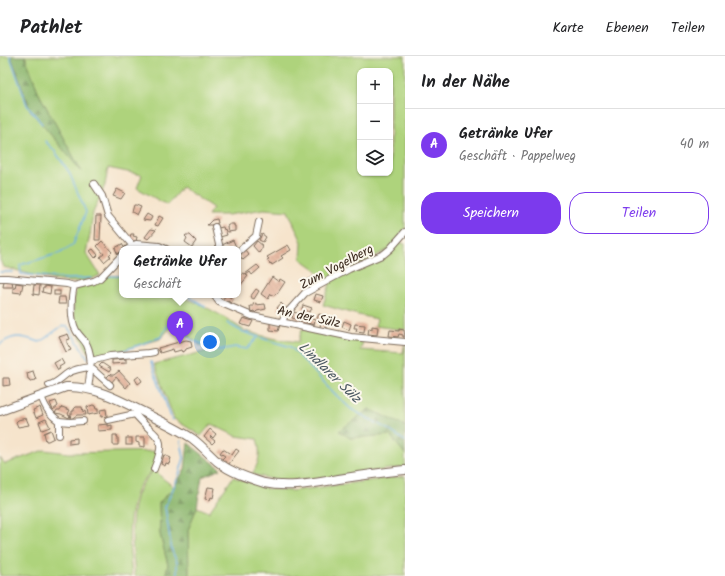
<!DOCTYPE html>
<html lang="de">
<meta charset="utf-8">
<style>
:root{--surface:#fff;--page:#f6f6f6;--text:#202124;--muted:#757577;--line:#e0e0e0;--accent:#7c3aed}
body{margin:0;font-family:Kalam,sans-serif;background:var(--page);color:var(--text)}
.controls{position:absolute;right:12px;top:12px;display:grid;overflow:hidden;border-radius:8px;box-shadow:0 1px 3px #0004}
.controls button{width:36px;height:36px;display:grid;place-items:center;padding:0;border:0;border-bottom:1px solid var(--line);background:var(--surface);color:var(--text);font:20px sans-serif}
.you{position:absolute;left:210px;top:286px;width:14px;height:14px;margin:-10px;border:3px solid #fff;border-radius:50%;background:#1a73e8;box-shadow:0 0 0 6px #1a73e833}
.badge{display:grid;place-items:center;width:26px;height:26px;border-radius:50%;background:var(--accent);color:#fff;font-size:13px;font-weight:700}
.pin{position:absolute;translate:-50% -33px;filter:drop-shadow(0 1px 2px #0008)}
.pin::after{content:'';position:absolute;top:21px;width:14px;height:12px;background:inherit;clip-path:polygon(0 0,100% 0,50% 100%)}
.popup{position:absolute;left:119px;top:190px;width:122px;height:52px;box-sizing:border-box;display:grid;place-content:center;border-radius:8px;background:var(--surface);filter:drop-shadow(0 1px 3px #0005);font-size:13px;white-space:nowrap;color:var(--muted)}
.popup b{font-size:15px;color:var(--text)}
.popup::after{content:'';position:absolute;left:50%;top:100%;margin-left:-8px;border:8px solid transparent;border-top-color:var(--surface)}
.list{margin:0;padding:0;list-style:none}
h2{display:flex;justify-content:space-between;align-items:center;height:52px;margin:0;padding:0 16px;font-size:17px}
h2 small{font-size:13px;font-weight:400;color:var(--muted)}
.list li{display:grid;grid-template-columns:26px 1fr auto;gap:12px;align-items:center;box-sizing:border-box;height:72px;padding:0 16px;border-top:1px solid var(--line)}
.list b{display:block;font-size:15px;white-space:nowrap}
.list p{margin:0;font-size:13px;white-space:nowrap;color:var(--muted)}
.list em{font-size:13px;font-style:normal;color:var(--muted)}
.actions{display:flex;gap:8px;padding:12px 16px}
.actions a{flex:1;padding:9px 0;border:1px solid var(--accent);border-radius:16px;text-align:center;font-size:14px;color:var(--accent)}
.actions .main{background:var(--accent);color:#fff}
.icon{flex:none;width:22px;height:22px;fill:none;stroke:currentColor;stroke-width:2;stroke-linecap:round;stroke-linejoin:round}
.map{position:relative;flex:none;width:405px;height:520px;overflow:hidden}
header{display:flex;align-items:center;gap:24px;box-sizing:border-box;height:56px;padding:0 20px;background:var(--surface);border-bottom:1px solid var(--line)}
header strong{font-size:19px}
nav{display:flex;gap:22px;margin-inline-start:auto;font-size:14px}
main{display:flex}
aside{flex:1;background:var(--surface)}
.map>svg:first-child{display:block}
</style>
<header>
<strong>Pathlet</strong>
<nav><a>Karte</a><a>Ebenen</a><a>Teilen</a></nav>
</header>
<main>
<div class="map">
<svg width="405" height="520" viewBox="0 0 405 520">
<defs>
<pattern id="forest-firs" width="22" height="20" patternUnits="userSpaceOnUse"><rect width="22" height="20" fill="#8ab56c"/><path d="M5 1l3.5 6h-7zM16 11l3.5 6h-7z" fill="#729358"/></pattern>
<pattern id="building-back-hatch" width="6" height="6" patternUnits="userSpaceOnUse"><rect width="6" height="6" fill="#e4b29a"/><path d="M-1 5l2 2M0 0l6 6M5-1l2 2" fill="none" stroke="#c49984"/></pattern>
</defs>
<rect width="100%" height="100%" fill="#fbf7ec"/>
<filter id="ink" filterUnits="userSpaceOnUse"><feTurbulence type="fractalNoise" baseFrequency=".025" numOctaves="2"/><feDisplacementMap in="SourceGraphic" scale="8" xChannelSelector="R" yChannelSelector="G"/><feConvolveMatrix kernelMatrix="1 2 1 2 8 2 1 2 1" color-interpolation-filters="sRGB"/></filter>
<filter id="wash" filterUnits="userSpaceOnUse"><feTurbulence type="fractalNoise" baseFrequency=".012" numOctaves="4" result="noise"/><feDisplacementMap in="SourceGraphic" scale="16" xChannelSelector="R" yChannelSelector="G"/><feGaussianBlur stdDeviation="0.9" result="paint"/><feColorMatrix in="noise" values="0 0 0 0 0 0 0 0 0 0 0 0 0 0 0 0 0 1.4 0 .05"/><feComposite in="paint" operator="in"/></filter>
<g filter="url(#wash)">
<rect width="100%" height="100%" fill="#f6e4cc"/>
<g fill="#aed37c" stroke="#747e4d" fill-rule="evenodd">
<path d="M0,0H11L30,54L80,113L39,38L25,0H405V175L389,193L327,225L315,213L301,203L302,186L288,155L264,153L228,159H208L213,152L182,131L167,149L137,132L142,119L108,112L105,129L93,157L90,179L86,197L100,219C70,236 33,217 3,211L0,204ZM360,15H390V117H360Z"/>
<polygon points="398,186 405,188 405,274 375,270 377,263 358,259 323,249 330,228 329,225 378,202"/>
<path d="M107,219L122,220V239H177L200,248L224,261L245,275L271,282L298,286L302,273L364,283L360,294L403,297L405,287V370L369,353L350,382L390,379L405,398V411L307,424H275L252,418C260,406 261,396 257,383L236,380L211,368L201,380L174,363L154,308L207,295L174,268L160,283L92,303C79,278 69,263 76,233Z"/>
<path d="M44,394L69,397L160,395C158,400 157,408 154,412C149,419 142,424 138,432C126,460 129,491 132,520H0V402L5,408Z"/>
<path d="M155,413L161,421L174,431L159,447L160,478L168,509L165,520H135C133,495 129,466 136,442C139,431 147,421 155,413Z"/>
<polygon points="405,420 405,520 189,520 188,474 197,451 209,456 233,421 269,433 291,435"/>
</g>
<g fill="url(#forest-firs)" stroke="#627045">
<polygon points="11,0 25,0 39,38 82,116 30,54"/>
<polygon points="369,353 405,370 405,398 390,379 350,382 339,375"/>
<polygon points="188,387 221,413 202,421 197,451 188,474 189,520 165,520 168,509 160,478 159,447 174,431 185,413"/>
</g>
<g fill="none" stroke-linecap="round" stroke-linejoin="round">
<g stroke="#6cb1e2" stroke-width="1.5">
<polyline points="10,0 27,49 42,68"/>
<polyline points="45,85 54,94 69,116 86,156 73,189 60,197 20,209 21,218 67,223 91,222"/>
<polyline points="0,216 13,216"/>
<polyline points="108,220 122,220"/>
<polyline points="186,239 205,250"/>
<polyline points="227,267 241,275 258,281"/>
<path d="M0,288C16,277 23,281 40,286L62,270H67L88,302"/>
<polyline points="117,297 161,281 170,266 178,266 191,284 220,294 235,291 247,293 258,281 291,291 336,339 351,353 386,372 405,385"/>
<polyline points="151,306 172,364"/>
<polyline points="177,520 177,506 172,495 165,451 179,419 184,402 181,385"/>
</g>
</g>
<g id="blocks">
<g fill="url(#building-back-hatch)">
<polygon points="117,133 125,137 121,143 113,140"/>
<polygon points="134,149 136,149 141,151 137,159 132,156"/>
<polygon points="147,158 152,161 150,165 143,164"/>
<polygon points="96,160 101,160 100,184 95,184"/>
<polygon points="159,160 163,162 158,170 155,169"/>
<polygon points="217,163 218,167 211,169 207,169 212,164"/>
<polygon points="230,168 234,168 234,170 235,170 235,175 228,176 227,170"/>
<polygon points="223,171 224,174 225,173 227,179 220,181 218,172"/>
<polygon points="151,173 156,174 148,183 145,181"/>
<polygon points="131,178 134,178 133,180 137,181 136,185 129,184"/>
<polygon points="262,178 266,181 263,186 259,184"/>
<polygon points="186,179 190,179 196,185 192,191 185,186 187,182 185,180"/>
<polygon points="233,184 236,191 232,193 231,192 229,193 224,193 222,189"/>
<polygon points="102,185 112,196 109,199 111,200 104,206 100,201 104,198 97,190"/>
<polygon points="257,185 263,190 259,197 253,190"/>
<polygon points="122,188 125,193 122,193 122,197 118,199 115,192"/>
<polygon points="288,189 291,194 281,200 283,202 272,209 271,207 270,208 267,204 269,203 267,201"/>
<polygon points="93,193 98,199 95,202 90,195"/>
<polygon points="245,194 249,199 243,204 239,199"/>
<polygon points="257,209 260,212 252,219 250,216 246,219 248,220 239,231 238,230 238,223 243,217 245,218"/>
<polygon points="272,221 279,226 280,223 285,226 277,238 276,237 274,240 271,238 268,243 261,238"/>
<polygon points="313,221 315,226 310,229 307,224"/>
<polygon points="4,225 12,225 13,231 3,231"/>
<polygon points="16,227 23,228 21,237 13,236 13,232 15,232"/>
<polygon points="34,229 40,229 39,239 33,238"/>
<polygon points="45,230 51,231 50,238 42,236 43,232 45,232"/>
<polygon points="256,233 259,235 254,243 250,241"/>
<rect x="54" y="235" width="6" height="4"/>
<polygon points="316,238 323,240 321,246 314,244"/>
<polygon points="226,239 233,243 231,247 228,245 227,247 222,244"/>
<polygon points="59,241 65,241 66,248 58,248"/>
<polygon points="256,247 256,249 265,248 266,253 257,255 255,257 254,255 251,256 250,250 254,250 253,248"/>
<polygon points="281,247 287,253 284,255 282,254 281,256 277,252"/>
<polygon points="303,249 312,252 310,256 302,253"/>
<polygon points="294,256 315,264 314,269 292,262"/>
<polygon points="319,258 336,263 335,268 328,266 325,273 320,271 321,266 317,262"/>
<polygon points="243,262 253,265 250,271 240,268"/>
<polygon points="344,265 351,268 349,274 342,271"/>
<polygon points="270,267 280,269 278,275 270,274"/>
<polygon points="355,268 365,269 364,276 356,275 357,272 354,272"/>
<polygon points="372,270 378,271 377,279 368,278 369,272 372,273"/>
<polygon points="399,273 404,274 405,281 403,281 403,279 399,278 398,281 389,280 390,274 399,275"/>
<polygon points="68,278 70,283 67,284 67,287 71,294 66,296 59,281"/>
<polygon points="186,284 191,285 192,291 186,293 185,295 182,296 181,294 174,296 173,293 160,297 158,292"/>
<polygon points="61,303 64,308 59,311 60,313 58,314 54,307"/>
<polygon points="126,303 126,307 112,308 112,304"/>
<polygon points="102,307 111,313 109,316 99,310"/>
<polygon points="33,315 36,324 30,325 29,323 28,323 27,317"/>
<polygon points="119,315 130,327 126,332 116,321 111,327 106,322 110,318 111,319 114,319"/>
<polygon points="139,320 142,325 138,328 135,323"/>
<polygon points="3,322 9,322 10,329 3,330"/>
<polygon points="56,345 58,350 53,354 50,347"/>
<polygon points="93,349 95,350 96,353 98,353 98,357 88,359 87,351"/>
<polygon points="40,351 43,359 36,362 33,354"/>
<polygon points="62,351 70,354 68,358 70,359 69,362 61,358 55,357 57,354 60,354"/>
<polygon points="76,351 82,351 83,356 85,355 86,359 77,359 71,363 70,358 72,358 72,355 74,355 74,353"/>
<polygon points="106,353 107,360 101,361 100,354"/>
<polygon points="26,362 29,369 18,371 16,366 18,364"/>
<polygon points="46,363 50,371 42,374 39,366"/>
<polygon points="108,368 108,370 112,369 112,374 98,375 98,369"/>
<polygon points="210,373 216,378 213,382 211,380 210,381 215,385 212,388 204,381"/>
<polygon points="51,374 54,382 48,385 46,385 44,377"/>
<polygon points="113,379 117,379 117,381 118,381 118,389 113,389"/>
<polygon points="136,381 145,381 145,391 139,390 139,387 136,386"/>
<polygon points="77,382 77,387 69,388 69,383"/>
<rect x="126" y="382" width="6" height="7"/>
<polygon points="223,393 232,399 236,393 239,395 228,409 221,404 225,400 220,397"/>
<polygon points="164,399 171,402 169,408 166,407 165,410 161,408"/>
<polygon points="208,431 215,432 213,442 211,441 210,444 205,443"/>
</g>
</g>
</g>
<g filter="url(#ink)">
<use href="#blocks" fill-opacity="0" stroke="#7c6b5b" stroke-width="1"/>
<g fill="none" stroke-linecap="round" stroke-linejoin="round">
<g stroke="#7c6b5b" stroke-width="8">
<g id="minor">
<polyline points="94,128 102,140 108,160 132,189"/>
<polyline points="215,171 220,193"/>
<polyline points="128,193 136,188 159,190 166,193"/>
<polyline points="238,196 256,180 259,166"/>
<polyline points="0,222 7,222 67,228 74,230"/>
<polyline points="214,239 219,246 252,260 351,281 405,286"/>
<polyline points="282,266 285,259 305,237 349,213 384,198 390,193 405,176"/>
<polyline points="91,305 110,300 149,297 154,296"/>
<path d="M49,329C56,328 62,321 68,317C75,313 82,312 90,311L110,329"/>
<path d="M88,333C90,318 93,302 87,289C84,283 78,279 76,274C70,264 71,241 74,230L94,225L100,222L122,199"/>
<path d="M41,340C45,351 49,358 59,365V379"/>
<path d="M137,353L135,358C155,383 169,377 154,413"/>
<polyline points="108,364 135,358"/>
<polyline points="59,365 70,366 83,365"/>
</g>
</g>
<g stroke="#7c6b5b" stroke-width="10">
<path id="major" d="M0,355L66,331C97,330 123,346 151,360C165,367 180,374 193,383C202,390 209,398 218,406C230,416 248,422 264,427C291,433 318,426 345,422C365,419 385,416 405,414"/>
</g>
<use href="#minor" stroke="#fff" stroke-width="6"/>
<use href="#major" stroke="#fff" stroke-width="8"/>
</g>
</g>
<g text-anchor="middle" stroke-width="4" stroke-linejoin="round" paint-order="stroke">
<g font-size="13" fill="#3b2a1e" stroke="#fbf7ec">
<text transform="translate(336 210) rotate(-28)" y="5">Zum Vogelberg</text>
<text transform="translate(309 260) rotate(12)" y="5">An der Sülz</text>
</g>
<g font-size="14" font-style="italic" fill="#4c5963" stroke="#fbf7ec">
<text transform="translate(330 316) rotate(44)" y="5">Lindlarer Sülz</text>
</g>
</g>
</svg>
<div class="controls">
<button>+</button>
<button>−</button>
<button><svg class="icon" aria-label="layers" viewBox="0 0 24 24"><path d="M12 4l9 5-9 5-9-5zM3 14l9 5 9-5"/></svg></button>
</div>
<div class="you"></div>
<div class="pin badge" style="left:180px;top:288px">A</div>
<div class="popup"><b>Getränke Ufer</b>Geschäft</div>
</div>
<aside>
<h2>In der Nähe<small></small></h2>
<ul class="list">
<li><span class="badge">A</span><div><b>Getränke Ufer</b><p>Geschäft · Pappelweg</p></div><em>40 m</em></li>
</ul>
<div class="actions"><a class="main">Speichern</a><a>Teilen</a></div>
</aside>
</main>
